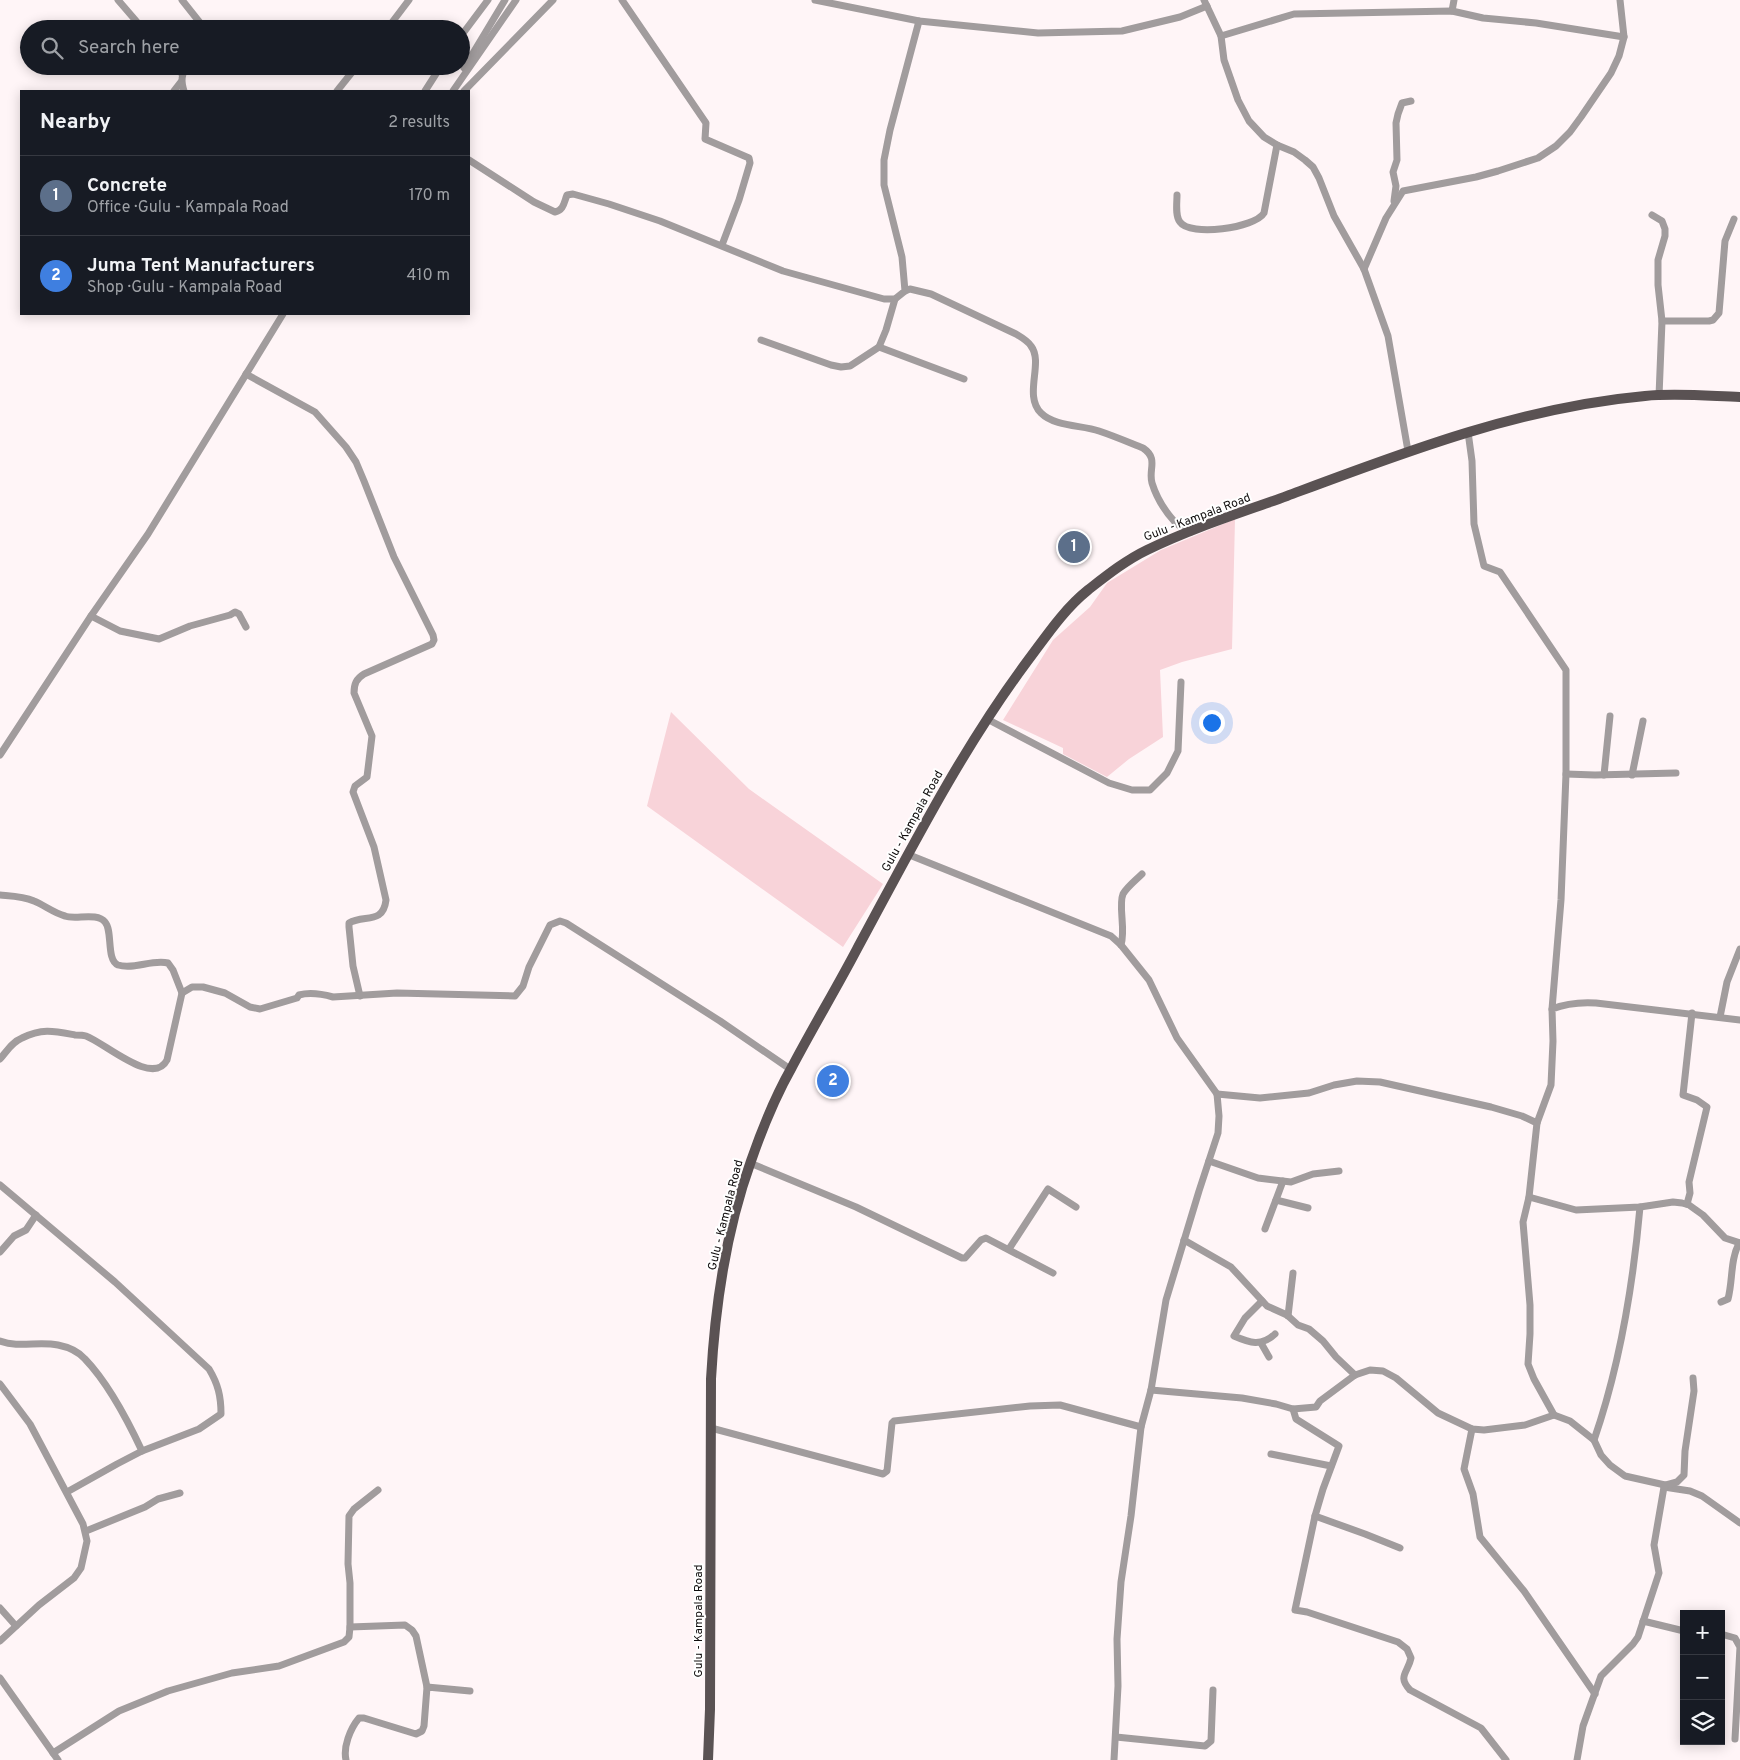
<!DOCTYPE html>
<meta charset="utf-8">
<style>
:root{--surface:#171b24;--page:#242831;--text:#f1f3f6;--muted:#9ea1a6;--line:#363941;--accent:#1a73e8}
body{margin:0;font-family:Overpass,sans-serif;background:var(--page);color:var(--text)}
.controls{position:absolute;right:15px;bottom:15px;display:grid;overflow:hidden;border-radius:0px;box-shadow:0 2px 12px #0003}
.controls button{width:45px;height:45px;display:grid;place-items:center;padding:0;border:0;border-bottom:1px solid var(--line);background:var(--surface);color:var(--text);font:25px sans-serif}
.you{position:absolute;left:1211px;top:722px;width:18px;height:18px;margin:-12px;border:4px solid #fff;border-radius:50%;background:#1a73e8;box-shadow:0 0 0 8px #1a73e833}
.badge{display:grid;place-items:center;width:32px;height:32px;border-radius:50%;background:var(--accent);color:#fff;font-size:16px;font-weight:700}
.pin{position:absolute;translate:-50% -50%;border:2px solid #fff;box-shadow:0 1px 5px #0006}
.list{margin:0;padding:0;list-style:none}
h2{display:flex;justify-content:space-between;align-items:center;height:65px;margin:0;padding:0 20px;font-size:21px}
h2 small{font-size:16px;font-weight:400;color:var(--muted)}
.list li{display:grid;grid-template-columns:32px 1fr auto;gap:15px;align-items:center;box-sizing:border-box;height:80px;padding:0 20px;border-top:1px solid var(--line)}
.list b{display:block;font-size:19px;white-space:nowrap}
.list p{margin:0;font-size:16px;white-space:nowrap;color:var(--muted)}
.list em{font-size:16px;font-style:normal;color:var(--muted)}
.icon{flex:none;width:28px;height:28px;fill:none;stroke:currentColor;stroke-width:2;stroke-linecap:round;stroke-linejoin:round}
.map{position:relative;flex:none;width:1740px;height:1760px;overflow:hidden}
.search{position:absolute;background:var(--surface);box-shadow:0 2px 12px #0003;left:20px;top:20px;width:450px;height:55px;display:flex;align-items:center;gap:12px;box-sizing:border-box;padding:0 18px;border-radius:28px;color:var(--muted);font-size:19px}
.panel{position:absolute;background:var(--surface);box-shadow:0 2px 12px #0003;left:20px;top:90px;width:450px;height:225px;border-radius:0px}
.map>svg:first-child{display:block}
</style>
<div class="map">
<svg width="1740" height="1760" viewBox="0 0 1740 1760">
<rect width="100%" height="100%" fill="#fff5f7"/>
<g fill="#f8d3d9">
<polygon points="1235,519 1232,649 1182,662 1160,670 1163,737 1129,759 1107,777 1063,754 1063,748 1003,720 1053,640 1090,607 1107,583 1161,550"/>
<polygon points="671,712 749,789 883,884 843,947 647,806"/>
</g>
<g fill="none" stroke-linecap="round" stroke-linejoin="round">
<g stroke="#a19c9d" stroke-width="7">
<polyline points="118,0 143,29"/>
<polyline points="182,0 205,29"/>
<polyline points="622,0 706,123 705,139 749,158 750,163 739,200 722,245"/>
<polyline points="815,0 919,21 1038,33 1122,31 1180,17 1207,6"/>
<polyline points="1204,0 1221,36 1224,60 1238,100 1249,121 1264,137 1277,145 1294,152 1305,160 1313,167 1319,178 1334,216 1364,269 1388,336 1408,451"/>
<polyline points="1452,11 1454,0"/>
<polyline points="387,29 409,0"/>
<polyline points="461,36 488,0"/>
<polyline points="1221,36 1294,14 1452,11 1483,18 1536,23 1624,37"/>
<polyline points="175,66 182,74"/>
<polyline points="464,68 505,0"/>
<polyline points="174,91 181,82"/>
<path d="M184,91C181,81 181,75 187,66"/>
<polyline points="337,91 357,66"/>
<polyline points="425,91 441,66"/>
<polyline points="453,91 516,0"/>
<polyline points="464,91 553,0"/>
<path d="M469,160L534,202L555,212C564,210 564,202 567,195L573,194L609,204L660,221L783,271L884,299H895L905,291L902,257L884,185V160L890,130L919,21"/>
<path d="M1177,195C1177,203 1175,216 1180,222C1190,237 1255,228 1264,213L1277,145"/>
<polyline points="1394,201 1396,186 1393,172 1397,160 1396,123 1398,114 1402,103 1411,101"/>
<polyline points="1652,215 1662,221 1665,229 1665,236 1658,260 1658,285 1662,321 1659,396"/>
<polyline points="1364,269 1386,218 1403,191 1476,177 1498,171 1538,158 1556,146 1570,132 1581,117 1611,73 1619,56 1624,37 1620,0"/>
<path d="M905,291L910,289L931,294L1016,334C1021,337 1028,341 1031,346C1044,363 1023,395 1041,413C1055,427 1082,425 1099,431C1114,436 1128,442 1143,448C1159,459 1148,469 1152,483C1156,496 1165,511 1174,521C1178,526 1185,529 1191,532"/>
<polyline points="1662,321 1709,321 1713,320 1719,313 1725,241 1734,219"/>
<polyline points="761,340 831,365 841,367 850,366 879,347 886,330 895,299"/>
<polyline points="879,347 964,379"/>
<path d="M246,374L315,412L346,447L356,462L364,481L394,557L433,635L434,640L432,644L364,674C356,679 354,684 354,693L372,736L367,777L355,786L353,792L374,847L386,900C383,925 364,914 349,923V927L353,966L360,996"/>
<polyline points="1468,432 1472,461 1474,524 1484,566 1500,572 1566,670 1566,774 1561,900 1552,1009"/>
<polyline points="91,616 120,631 159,639 190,626 230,615 235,612 239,614 246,627"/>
<polyline points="987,719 1109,783 1132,790 1150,790 1167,773 1178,751 1181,682"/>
<polyline points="0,755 91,616 148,534 283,314"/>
<polyline points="1566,774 1595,775 1676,773"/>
<polyline points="1604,775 1610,716"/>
<polyline points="1632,775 1643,721"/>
<polyline points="907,854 1111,936 1121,945 1149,980 1177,1038 1217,1094 1219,1116 1218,1133 1199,1191 1166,1300 1151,1390 1141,1427 1131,1516 1121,1582 1117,1639 1118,1686 1114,1760"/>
<path d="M0,895C12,896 23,896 34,901C44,905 54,913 65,916C75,920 97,912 105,922C113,931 106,960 118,965C134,970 152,959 168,963L173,970L182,993L167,1060C153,1087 105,1043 86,1036C83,1035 78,1035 75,1035C54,1031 42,1028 22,1038C12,1042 7,1051 0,1059"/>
<path d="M1121,945C1126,929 1118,906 1123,894C1127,887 1136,880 1142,874"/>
<path d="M182,993L192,987H203L225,993L250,1007L260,1009L297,998L299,995C310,992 322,994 333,997L397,993L515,996L523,986L529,967L550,925L560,921L566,923L720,1021L790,1069"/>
<polyline points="1720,1017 1727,982 1740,949"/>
<polyline points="1217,1094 1260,1098 1309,1093 1334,1085 1357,1081 1380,1082 1491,1107 1522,1116 1537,1123"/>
<polyline points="1209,1161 1258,1178 1291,1182 1313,1174 1339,1171"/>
<polyline points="750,1163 856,1207 962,1258 965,1258 981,1240 986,1238 1053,1273"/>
<path d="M0,1185L115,1282L209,1369C218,1384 221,1396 221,1414L199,1429L142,1451L117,1464L67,1492"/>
<polyline points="1529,1197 1576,1210 1640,1207 1673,1202 1682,1203 1689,1205 1703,1215 1725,1238 1740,1243"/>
<polyline points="1276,1200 1308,1208"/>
<polyline points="1687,1204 1690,1193 1689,1182 1707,1107 1697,1100 1683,1095 1692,1013"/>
<polyline points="1265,1229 1283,1181"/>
<polyline points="1184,1240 1231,1267 1267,1306 1287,1315 1298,1325 1309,1329 1323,1341 1336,1357 1355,1375"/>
<polyline points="1009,1249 1048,1189 1076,1207"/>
<polyline points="0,1252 14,1236 26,1230 36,1215"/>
<path d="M1262,1301L1245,1318L1234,1336C1250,1343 1261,1347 1275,1334"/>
<path d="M1721,1302L1728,1299C1733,1280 1730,1261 1739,1243"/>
<polyline points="1288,1316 1293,1273"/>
<path d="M0,1341C19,1348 38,1341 58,1345C68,1347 78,1351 85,1359C108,1383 128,1421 142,1451"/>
<polyline points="1261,1343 1269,1357"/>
<polyline points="0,1384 30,1424 83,1524 87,1541 81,1568 74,1578 39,1605 0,1641"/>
<polyline points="1151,1390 1242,1398 1276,1404 1293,1409 1316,1407 1320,1401 1355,1375 1370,1370 1383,1371 1396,1378 1438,1413 1472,1429 1484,1430 1525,1425 1554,1415 1570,1421 1594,1440 1601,1455 1610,1465 1625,1476 1665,1485 1664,1487 1690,1491 1702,1496 1740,1523"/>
<polyline points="1293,1409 1296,1419 1339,1446 1323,1489 1315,1516 1365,1534 1400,1548"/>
<path d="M1554,1415L1534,1379L1528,1364L1530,1334V1305L1523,1222L1529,1197L1537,1123L1551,1085L1553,1041L1552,1009C1567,1003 1580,1002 1596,1003L1740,1020"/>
<polyline points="711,1428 883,1474 887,1471 892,1423 894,1421 1030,1406 1060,1405 1141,1427"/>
<polyline points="1472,1429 1464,1469 1473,1494 1480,1537 1524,1591 1595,1694"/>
<path d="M1594,1440C1620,1365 1633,1286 1640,1207"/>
<polyline points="1271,1454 1331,1466"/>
<polyline points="1666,1485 1677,1482 1684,1475 1685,1451 1694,1391 1693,1378"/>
<path d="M1315,1516L1295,1610L1307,1612L1398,1642L1407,1649L1411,1658C1408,1673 1397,1676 1410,1690L1481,1728L1506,1760"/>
<polyline points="86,1531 145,1507 158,1499 180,1493"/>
<polyline points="0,1608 16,1626"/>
<polyline points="1643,1621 1684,1631"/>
<polyline points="350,1627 405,1625 412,1630 416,1636 427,1687"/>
<polyline points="1721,1634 1735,1638 1740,1647 1735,1739"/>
<polyline points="0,1678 58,1760"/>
<polyline points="1116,1737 1205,1746 1211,1741 1213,1690"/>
<polyline points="53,1753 119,1711 168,1691 232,1673 279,1666 344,1642 349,1637 350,1627 350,1583 348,1564 349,1516 354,1509 378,1490"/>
<path d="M346,1760C343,1747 350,1729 359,1718H364L416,1734L422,1731L424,1726L427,1687L470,1691"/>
<polyline points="1577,1760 1583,1726 1601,1676 1633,1644 1638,1637 1659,1573 1654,1545 1664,1487"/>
</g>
<path stroke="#5a5253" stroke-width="10" d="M708,1760L710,1709L711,1379C715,1306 726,1230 751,1161C762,1129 775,1097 792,1067C813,1027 836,989 857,949C910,851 960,752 1026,663C1045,638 1063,610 1088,590C1106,576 1126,560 1147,550C1192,528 1240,513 1287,496C1402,453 1521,407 1645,396C1676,393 1709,396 1740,397"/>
</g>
<g text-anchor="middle" stroke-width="4" stroke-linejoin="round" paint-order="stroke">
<g font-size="12" fill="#0f0c0c" stroke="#fff">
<text transform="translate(1197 517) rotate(-21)" y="4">Gulu - Kampala Road</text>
<text transform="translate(912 821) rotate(-61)" y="4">Gulu - Kampala Road</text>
<text transform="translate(725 1215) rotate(-76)" y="4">Gulu - Kampala Road</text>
<text transform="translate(698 1621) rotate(-90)" y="4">Gulu - Kampala Road</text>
</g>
</g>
</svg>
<div class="controls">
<button>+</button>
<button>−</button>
<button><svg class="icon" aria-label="layers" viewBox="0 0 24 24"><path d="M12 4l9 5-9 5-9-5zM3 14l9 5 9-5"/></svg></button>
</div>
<div class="you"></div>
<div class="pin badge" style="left:1074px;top:547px;background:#5c6f8a">1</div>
<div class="pin badge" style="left:833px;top:1081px;background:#3f7fe0">2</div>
<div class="search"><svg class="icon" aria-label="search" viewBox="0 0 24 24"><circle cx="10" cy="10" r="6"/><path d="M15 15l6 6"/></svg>Search here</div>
<section class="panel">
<h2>Nearby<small>2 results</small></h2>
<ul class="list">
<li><span class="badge" style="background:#5c6f8a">1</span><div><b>Concrete</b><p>Office · Gulu - Kampala Road</p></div><em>170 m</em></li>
<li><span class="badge" style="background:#3f7fe0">2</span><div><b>Juma Tent Manufacturers</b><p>Shop · Gulu - Kampala Road</p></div><em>410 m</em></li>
</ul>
</section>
</div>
